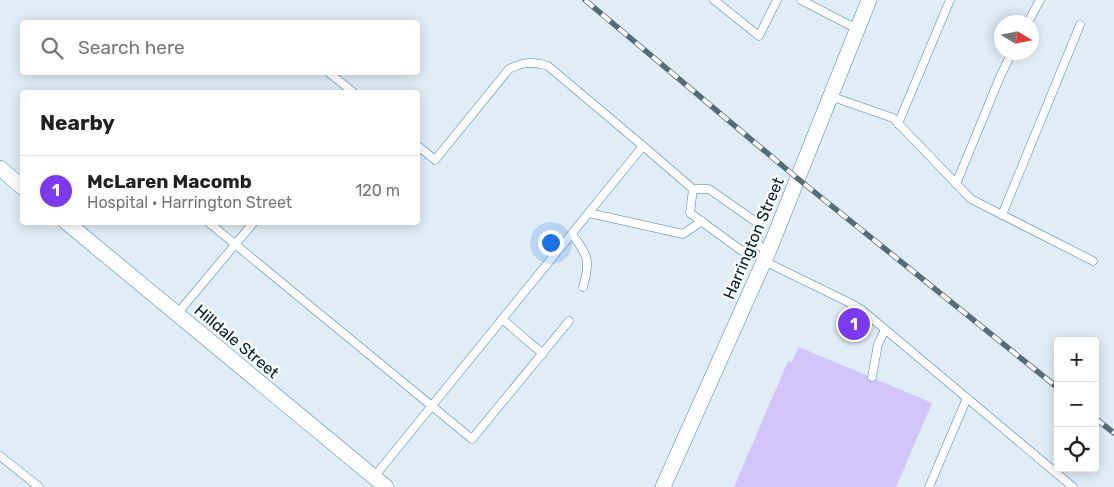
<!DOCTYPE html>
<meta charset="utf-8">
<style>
:root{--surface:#fff;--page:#f2f2f2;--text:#202124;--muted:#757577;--line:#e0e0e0;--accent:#7c3aed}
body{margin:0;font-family:Rubik,sans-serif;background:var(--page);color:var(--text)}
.controls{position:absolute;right:15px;bottom:15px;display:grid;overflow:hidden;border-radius:5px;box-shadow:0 2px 12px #0003}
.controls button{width:45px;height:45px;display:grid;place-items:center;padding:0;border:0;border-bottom:1px solid var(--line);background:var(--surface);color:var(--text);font:25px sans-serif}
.compass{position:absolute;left:994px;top:15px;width:45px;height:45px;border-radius:50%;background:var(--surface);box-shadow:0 2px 12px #0003;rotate:100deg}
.you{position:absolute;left:550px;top:242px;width:18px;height:18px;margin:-12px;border:4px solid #fff;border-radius:50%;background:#1a73e8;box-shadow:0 0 0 8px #1a73e833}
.badge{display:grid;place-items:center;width:32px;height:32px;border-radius:50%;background:var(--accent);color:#fff;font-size:16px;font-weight:700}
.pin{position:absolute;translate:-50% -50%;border:2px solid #fff;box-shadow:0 1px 5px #0006}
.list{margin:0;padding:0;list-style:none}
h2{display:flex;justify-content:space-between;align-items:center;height:65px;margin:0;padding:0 20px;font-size:21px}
h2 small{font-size:16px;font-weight:400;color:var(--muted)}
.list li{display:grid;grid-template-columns:32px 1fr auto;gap:15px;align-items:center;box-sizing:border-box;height:70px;padding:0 20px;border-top:1px solid var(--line)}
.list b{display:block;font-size:19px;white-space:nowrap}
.list p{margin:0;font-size:16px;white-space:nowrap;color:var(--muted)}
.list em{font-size:16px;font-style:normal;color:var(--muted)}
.icon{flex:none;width:28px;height:28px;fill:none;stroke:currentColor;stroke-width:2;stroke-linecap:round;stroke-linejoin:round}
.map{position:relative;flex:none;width:1114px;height:487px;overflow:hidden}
.search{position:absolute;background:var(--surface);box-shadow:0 2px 12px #0003;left:20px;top:20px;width:400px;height:55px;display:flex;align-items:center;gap:12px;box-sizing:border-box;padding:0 18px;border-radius:5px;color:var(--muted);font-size:19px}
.panel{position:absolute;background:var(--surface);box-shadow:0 2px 12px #0003;left:20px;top:90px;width:400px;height:135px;border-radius:5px}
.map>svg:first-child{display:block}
</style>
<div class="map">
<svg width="1114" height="487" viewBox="0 0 1114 487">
<rect width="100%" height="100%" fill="#e0edf6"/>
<polygon fill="#d2c4f9" points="799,347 932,403 896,487 734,487 788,361 791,363"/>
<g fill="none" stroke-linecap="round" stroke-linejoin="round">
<g stroke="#4185ad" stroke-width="9">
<g id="service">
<polyline points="714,0 759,36 777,0"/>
<polyline points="801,0 857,29"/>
<polyline points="1028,22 1040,0"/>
<polyline points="328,72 353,92"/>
<polyline points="830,96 893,118 971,199 1093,261"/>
<polyline points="898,124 950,0"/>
<path d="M418,146L435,160L509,69C524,62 533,61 548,66L643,146"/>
<polyline points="956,184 1000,77 1012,52"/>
<polyline points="693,189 690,213 742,251 757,245 769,250"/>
<polyline points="589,213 683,234 702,221"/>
<polyline points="1002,215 1080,25"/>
<polyline points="208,222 472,439 569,321"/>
<path d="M572,234C588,256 591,260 583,287"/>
<polyline points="764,261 850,303 862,310 1073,487"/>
<polyline points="177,314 254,222"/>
<polyline points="502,319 543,354"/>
<polyline points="872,377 878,344 885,330"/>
<polyline points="0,456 39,487"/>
<polyline points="374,477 643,146 693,189 709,189 759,224 757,245"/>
<polyline points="929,487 967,398"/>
</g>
</g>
<g stroke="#4185ad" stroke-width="16">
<g id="minor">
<polyline points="0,168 22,187"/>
<polyline points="66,222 386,487"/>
<polyline points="663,487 769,250 869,0"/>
</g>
</g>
<use href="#service" stroke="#fff" stroke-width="8"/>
<use href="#minor" stroke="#fff" stroke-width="15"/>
<g stroke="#556c79" stroke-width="5.5">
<g id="rail">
<polyline points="585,0 797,178 1058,388"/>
<polyline points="1095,418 1114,433"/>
</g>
</g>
<use href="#rail" stroke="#fff" stroke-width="4" stroke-dasharray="11" stroke-linecap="butt"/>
</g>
<g text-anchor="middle" stroke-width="5" stroke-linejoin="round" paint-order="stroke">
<g font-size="16" fill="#011e2e" stroke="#fff">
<text transform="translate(753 238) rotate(-67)" y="6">Harrington Street</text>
<text transform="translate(237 341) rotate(40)" y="6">Hilldale Street</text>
</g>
</g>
</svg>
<div class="controls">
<button>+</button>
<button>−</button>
<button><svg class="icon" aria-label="locate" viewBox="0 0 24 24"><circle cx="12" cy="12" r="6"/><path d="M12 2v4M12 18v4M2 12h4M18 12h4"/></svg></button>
</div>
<svg class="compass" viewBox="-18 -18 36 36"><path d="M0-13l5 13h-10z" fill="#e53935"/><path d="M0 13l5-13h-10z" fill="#757577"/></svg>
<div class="you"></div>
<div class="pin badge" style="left:854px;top:324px">1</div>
<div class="search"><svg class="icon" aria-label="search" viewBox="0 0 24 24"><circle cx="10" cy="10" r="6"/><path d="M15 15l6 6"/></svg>Search here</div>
<section class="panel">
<h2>Nearby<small></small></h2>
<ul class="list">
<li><span class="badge">1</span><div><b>McLaren Macomb</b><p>Hospital · Harrington Street</p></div><em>120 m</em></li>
</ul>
</section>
</div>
